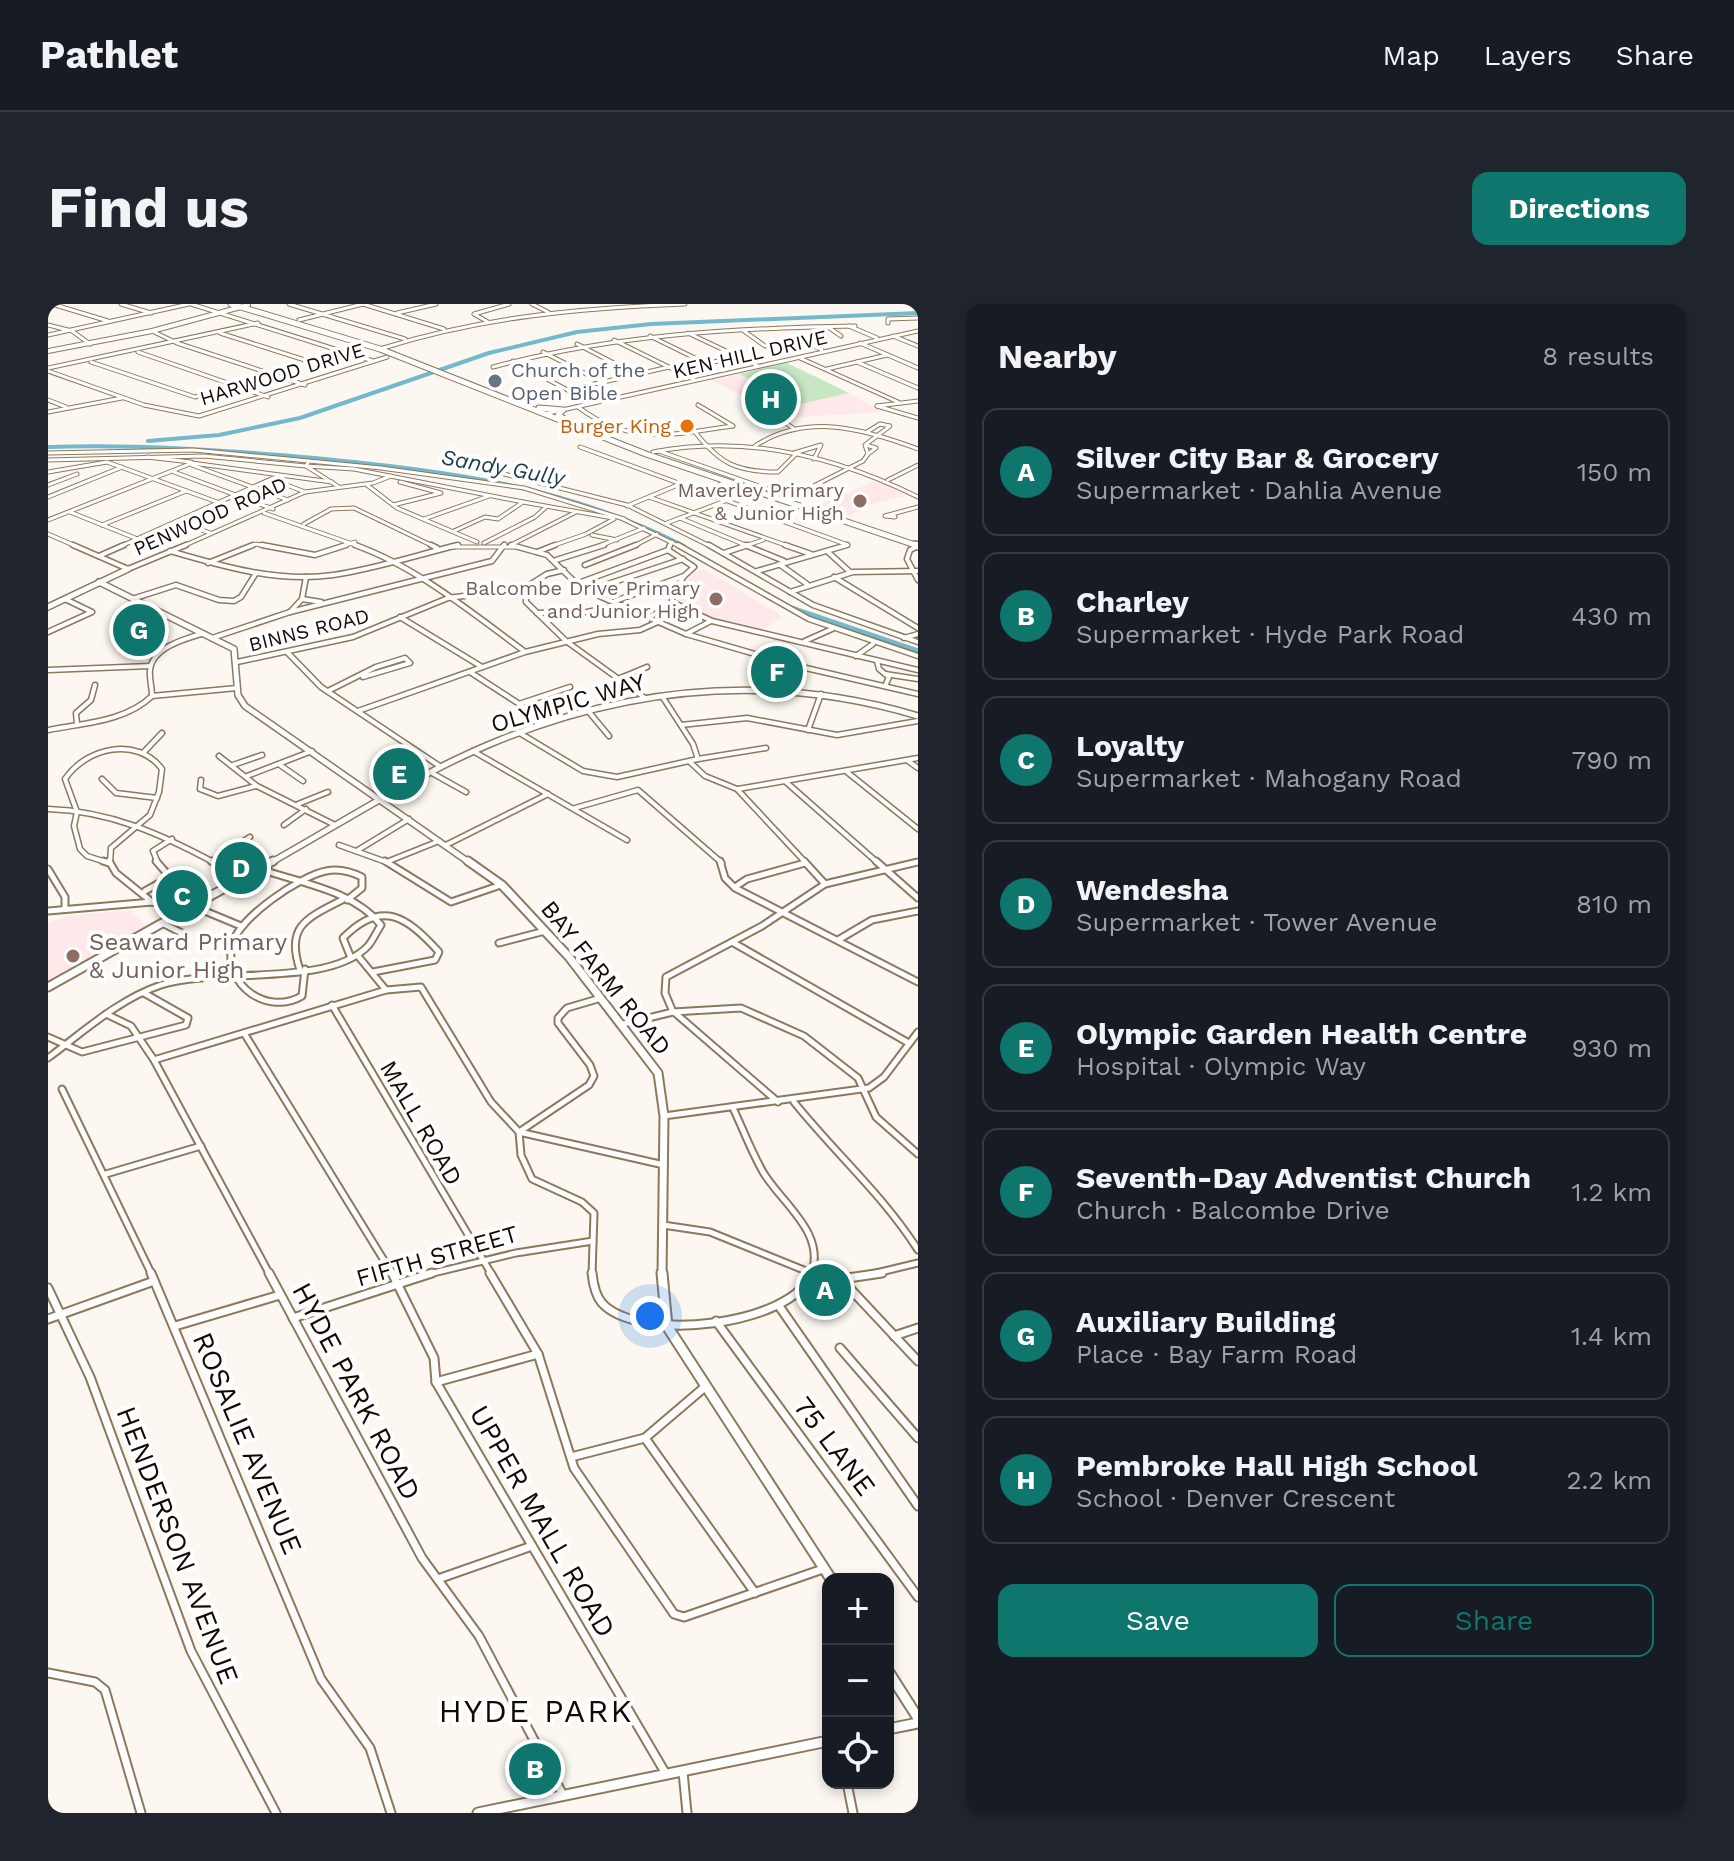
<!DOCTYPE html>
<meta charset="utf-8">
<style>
:root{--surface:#171b24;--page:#20242c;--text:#f1f3f6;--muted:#9ea1a6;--line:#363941;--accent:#0f766e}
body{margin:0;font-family:"Work Sans",sans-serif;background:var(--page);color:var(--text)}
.controls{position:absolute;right:24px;bottom:24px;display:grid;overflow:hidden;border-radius:16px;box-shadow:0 4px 12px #0003}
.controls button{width:72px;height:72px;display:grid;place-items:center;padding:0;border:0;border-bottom:2px solid var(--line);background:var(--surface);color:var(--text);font:40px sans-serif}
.you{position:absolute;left:602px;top:1012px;width:28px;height:28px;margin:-20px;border:6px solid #fff;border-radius:50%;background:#1a73e8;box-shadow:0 0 0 12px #1a73e833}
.badge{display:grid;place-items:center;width:52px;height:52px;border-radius:50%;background:var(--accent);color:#fff;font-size:26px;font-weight:700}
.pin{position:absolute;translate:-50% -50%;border:4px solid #fff;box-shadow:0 2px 8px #0006}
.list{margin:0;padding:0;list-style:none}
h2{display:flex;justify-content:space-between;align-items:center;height:104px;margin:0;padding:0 32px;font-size:34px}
h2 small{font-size:26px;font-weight:400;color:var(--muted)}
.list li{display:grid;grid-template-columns:52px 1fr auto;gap:24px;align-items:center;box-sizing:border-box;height:128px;margin:0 16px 16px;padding:0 16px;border:2px solid var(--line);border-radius:16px}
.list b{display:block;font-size:30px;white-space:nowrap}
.list p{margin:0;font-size:26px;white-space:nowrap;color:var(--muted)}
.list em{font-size:26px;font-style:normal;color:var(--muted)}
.actions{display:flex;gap:16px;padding:24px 32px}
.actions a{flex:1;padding:18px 0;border:2px solid var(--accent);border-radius:16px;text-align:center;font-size:28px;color:var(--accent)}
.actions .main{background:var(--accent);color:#fff}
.icon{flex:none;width:44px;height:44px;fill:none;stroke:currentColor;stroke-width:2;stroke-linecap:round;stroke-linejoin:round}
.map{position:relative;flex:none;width:870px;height:1509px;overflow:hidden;border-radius:16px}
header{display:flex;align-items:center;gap:48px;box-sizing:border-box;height:112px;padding:0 40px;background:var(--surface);border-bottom:2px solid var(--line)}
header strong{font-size:38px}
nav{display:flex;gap:44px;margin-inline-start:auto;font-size:28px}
.intro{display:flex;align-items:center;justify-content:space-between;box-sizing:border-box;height:192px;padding:0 48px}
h1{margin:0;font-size:56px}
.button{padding:20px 36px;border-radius:16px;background:var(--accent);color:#fff;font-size:28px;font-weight:700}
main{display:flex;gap:48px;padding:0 48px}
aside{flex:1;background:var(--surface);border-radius:16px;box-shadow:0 4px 12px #0003}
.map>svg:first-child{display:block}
</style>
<header>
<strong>Pathlet</strong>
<nav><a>Map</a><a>Layers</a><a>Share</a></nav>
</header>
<div class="intro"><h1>Find us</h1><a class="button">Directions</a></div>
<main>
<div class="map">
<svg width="870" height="1509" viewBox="0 0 870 1509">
<rect width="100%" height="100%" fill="#fcf8f1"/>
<g fill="#fee8e9">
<polygon points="691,70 753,100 801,89 834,108 737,114 663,76"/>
<polygon points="830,176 858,192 824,200 802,212 771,201"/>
<polygon points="657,265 735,313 713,327 671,317 638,303 629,293 637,278 647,268"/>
<polygon points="83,606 101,625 0,680 0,619 20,612"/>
</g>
<polygon fill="#c6e7c2" points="739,59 801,89 753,100 691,70"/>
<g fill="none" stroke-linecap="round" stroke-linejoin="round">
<g stroke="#73b9cc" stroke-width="4">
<polyline points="100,137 171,131 252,114 441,49 529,28 603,20 870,9"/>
<path d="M0,143C89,140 178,146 267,154C398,167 517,181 636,242"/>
</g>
<polyline stroke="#73b9cc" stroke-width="5" points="744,304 870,347"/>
<g stroke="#8d785b" stroke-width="5">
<g id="minor-far3">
<polyline points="4,0 60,17"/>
<polyline points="73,0 103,9"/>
<polyline points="143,0 325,57"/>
<polyline points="241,0 357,35"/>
<polyline points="315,0 396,25"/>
<polyline points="484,0 500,8"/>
<polyline points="349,9 388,0"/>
<polyline points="251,16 315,0"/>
<polyline points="440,18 426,10 461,0"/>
<polyline points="840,19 840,15 870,14"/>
<polyline points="0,21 24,27 42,40"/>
<polyline points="801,22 829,34"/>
<polyline points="780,23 793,32"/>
<polyline points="104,27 129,39 257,81"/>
<polyline points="696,27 717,42"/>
<polyline points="172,29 260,57 295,47"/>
<polyline points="640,29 710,62"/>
<polyline points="0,31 141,0"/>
<polyline points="602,32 659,60"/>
<polyline points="845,32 870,42"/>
<polyline points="750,34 774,46"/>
<polyline points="566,36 647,76"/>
<polyline points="812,39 870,64"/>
<polyline points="529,40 587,70"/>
<path d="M332,45C432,13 533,4 637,0"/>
<polyline points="90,48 220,93"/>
<polyline points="495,48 554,78"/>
<polyline points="752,54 850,98"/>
<polyline points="465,57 544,99"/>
<polyline points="43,58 147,93 186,82"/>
<polyline points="809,58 870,84"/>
<path d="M445,63C564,31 684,24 807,22"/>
<polyline points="0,64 210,19"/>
<polyline points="779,65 839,51"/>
<polyline points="628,66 689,53"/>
<polyline points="0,67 96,101 151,112 339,53"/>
<polyline points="520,86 621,63"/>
<polyline points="0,96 18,103"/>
<polyline points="650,101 685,122"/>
<polyline points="829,102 870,114"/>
<polyline points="829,102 870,97"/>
<path d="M530,103C582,142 624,131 684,122"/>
<polyline points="0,108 74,94"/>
<polyline points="496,110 870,27"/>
<polyline points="735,117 745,124"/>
<path d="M647,128C672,160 689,168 730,168L747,151"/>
<polyline points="818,141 828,144 820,150"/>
<path d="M707,142C759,108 816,125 870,145"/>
<polyline points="532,143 800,241"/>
<polyline points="611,147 742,193"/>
<path d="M605,148C697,130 787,152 870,193"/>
<polyline points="0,149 145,146 333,164 476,184 576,215"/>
<polyline points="746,149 773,141 766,155"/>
<polyline points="99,153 143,158"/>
<polyline points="0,156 156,152 258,162 291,183"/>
<polyline points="261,157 258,162 306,165 475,198 450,215 437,213 406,227"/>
<polyline points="144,161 240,196"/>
<polyline points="0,168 59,158 169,198"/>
<polyline points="126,168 225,205"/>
<polyline points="456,170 579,201 664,243"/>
<polyline points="840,176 870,161"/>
<polyline points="0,181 29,170"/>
<polyline points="319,181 349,204 429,238"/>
<polyline points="656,187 678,178"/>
<polyline points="0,193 74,163"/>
<polyline points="601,193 743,243"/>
<polyline points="740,195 815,157 820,150 817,141 842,122 832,120 819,128"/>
<polyline points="475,198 565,214"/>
<polyline points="345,201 393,189 352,178"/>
<polyline points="579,202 632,180"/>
<polyline points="22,208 87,234"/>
<polyline points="216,209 313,243"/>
<polyline points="845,210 847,213 837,212 870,203"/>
<polyline points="632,214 702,243"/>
<polyline points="376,215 441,192"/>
<polyline points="575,215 633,243"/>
<polyline points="0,216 144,159 284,178"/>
<polyline points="130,217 162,229"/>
<polyline points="619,219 677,197"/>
<polyline points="256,220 283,205 306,204 387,243"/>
<polyline points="54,221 138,187"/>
<polyline points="0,230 30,243"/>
<polyline points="544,231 569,236"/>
<polyline points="436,239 487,213 498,203"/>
<polyline points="463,241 528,208"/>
<polyline points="71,243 223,175 257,188"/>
<polyline points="133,243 257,188 325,179 343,172"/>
<polyline points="200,243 208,240 224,243"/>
<polyline points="292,243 307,238"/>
<polyline points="402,243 470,243"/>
<polyline points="455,243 457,240"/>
<polyline points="501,243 538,230 566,215"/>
<polyline points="549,243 596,224"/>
<polyline points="584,243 609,230"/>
<polyline points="621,243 624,238"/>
<polyline points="694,243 715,236"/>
<polyline points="792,243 799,241"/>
</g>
</g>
<g stroke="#8d785b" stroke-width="7">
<g id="minor-far2">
<polyline points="25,241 80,265 138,241"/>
<polyline points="214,241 267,251 298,241"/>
<path d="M307,241C369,263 424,309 476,347"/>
<polyline points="383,241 389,244"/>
<polyline points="463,241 499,251 533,284 638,330 745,361 870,390"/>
<polyline points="630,241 761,315 870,352"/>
<polyline points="661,241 765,301 870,338"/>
<polyline points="697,241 736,257"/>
<polyline points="737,241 763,250"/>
<polyline points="870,242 862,246 859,255 870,276"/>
<path d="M122,247C173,262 230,279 285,271C327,265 369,251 410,241"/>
<polyline points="489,248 507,241"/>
<polyline points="780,248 802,268"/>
<polyline points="676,249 700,241"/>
<polyline points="51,252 76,241"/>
<polyline points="508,256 556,241"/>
<polyline points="160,259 205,241"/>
<polyline points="731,260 759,280"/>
<polyline points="537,261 588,241"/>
<polyline points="516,266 499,270 477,284 478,298 518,337 597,394"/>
<polyline points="709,267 799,241"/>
<polyline points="636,272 624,291 624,298 664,317 870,366"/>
<polyline points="786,273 870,324"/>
<polyline points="528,280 620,246 622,241"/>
<polyline points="542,286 635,255"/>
<polyline points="742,288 805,268 870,267"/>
<polyline points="84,295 128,281 171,296 186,297 193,293 208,269"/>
<polyline points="254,295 273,298"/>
<polyline points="567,297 636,272 646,263 620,246"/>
<polyline points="242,308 444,257 456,241"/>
<polyline points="489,309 539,308 574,301"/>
<polyline points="603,312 623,303"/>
<polyline points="352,313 434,363"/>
<polyline points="0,328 44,308 17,295"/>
<polyline points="638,330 663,317"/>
<polyline points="164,334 242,308 254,295 258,273"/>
<polyline points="856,334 870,330"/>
<polyline points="757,337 784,325"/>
<polyline points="240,349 273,383 393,463"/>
<polyline points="808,352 825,340"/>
<polyline points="829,357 831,365 841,373 838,380"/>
<polyline points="189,358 305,333 400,294 477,284"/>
<polyline points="0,366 102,362"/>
<polyline points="422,368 499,418"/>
<polyline points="837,370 870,375"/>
<polyline points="570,375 599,363"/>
<polyline points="280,387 328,363 357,354 362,359 315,373"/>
<polyline points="737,387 745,361"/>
<polyline points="104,392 189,384"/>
<polyline points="471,400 522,383"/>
<polyline points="310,407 477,348 550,330 592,326 612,317"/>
<polyline points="541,408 561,432"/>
<polyline points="29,420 28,409 43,396 47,381"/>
<polyline points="633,421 699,414 789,431 870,417"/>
<path d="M0,426C35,419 77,418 104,392C104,383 101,374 102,366C104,344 136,335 153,330"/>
<polyline points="760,426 773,390"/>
<polyline points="470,428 535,467 569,473 650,455 645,440 614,392"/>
<polyline points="425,447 579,536"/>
<polyline points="96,448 114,429"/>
<polyline points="171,452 209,482 285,520"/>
<polyline points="650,455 718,444"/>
<polyline points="860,457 870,464"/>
<polyline points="642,458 657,472 689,485 758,559"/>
<polyline points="185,461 214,451"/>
<polyline points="232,461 255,477"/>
<polyline points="799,468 870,525"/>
<polyline points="384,469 418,488"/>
<polyline points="199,472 264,447"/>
<polyline points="54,475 68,489 109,494"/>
<polyline points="153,476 152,485 170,492 208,482"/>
<polyline points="738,478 830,559"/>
<polyline points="690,485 870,454"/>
<polyline points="250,500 280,488"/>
<polyline points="527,504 590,486 674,559"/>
<path d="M0,505C62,507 113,530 167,559"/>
<polyline points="236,521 258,505"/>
<polyline points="291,541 341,559"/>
<polyline points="398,541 500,490"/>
<polyline points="310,546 361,515"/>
<polyline points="164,557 202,533"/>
<polyline points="341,557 391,537"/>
<path d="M61,559L39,552L32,545L26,522L29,508L17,475C39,443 89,432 114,465L111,488L102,511L63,544L62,559"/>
<polyline points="110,559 105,547 124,535"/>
<polyline points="866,559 870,558"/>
</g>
</g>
<g stroke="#8d785b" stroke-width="9">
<g id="minor-far1">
<polyline points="55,557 61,559"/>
<polyline points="61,557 68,569 104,598"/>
<polyline points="163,557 194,574"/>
<polyline points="337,557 403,598 453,581"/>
<polyline points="672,557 677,574 687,584 870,678"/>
<polyline points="756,557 777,580"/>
<polyline points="828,557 870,594"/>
<polyline points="0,565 17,593 17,605"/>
<polyline points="687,583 699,575 757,559"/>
<polyline points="97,587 122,573 108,557"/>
<polyline points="0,607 104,598 147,603 193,622"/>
<polyline points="116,620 138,631 137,641"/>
<polyline points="790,636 824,616 870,607"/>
<polyline points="684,638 859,738"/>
<polyline points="451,639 497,627"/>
<polyline points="310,652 338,686"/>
<path d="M303,654L295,634C334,594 359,613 391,648L387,656L325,668"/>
<path d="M257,665L254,692C220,712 175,682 184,641C190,614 252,572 278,567C291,564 302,567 314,573V584L299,596"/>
<path d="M252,666C237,622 259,614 294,596"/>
<polyline points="284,701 444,971"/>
<polyline points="625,708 693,704 756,732 810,774 828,813 870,850"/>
<polyline points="626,708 730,798"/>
<polyline points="58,710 83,722 106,756 222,971"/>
<polyline points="575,720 625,708 617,689 618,673 714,622 777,580 870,558"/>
<polyline points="196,729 345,971"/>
<polyline points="0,733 34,748 138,721 140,714 96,689"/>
<path d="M0,754C35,728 71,695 113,681C167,663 280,684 320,642C325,636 329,627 333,621C305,586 252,579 212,565"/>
<polyline points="106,756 338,686 373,683 443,798 471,828 616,861"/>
<polyline points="14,785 104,971"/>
<path d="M746,798C786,848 836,892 870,946"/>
<path d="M685,804C695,825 703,847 715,868C734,900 779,929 763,971"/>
<polyline points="616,812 821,784 836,773 870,728"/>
<polyline points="58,870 153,842"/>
<polyline points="615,921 662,928 768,971"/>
<polyline points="377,971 468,949 545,937"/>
<polyline points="544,971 546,909 534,898 484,875 473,851 471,828 541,781 546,772 542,761 510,719 510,714 519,704 553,694"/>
<polyline points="820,971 870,959"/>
</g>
</g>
<g stroke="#8d785b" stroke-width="11">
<g id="minor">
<polyline points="103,969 273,1375 322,1444 343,1509"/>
<polyline points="221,969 374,1254 431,1332 515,1491"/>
<polyline points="344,969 386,1054 388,1078 618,1470"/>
<polyline points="442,969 490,1050 526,1164 626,1310 636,1313 775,1265"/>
<path d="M544,969C545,979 547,991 554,999C590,1039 744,1022 764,969"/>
<polyline points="760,969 793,975 834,969"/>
<polyline points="794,976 870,1057"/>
<polyline points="0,984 42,1073 143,1347 228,1509"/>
<polyline points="731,1002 870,1202"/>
<polyline points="245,1014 384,969"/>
<polyline points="0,1015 106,977"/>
<polyline points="668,1017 870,1293"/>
<polyline points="127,1022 232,991"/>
<polyline points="846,1032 870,1024"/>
<polyline points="792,1044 870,1134"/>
<polyline points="388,1078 490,1050"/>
<polyline points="597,1134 707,1289"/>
<polyline points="523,1153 597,1134 658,1082"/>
<polyline points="390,1275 484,1242"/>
<polyline points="0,1369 47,1378 57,1386 93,1509"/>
<polyline points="635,1468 639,1509"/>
<polyline points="799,1479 805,1509"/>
</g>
</g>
<g stroke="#8d785b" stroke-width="6">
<polyline id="tertiary-far3" points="0,47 104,27 200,1"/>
</g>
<g stroke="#8d785b" stroke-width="8">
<g id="tertiary-far2">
<polyline points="51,278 186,345 190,391 197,402 422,559"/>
<polyline points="0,303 80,265"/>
<path d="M222,559C295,518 369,470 447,438C586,381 726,369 870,412"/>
</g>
</g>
<g stroke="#8d785b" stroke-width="11">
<g id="tertiary-far1">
<polyline points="420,557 454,581 521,653 610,769 616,812 614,971"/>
<polyline points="0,683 225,557"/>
</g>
</g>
<g stroke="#8d785b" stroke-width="13">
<g id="tertiary">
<polyline points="614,969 619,1022 783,1275"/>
<polyline points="840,1367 870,1414"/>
</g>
</g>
<g stroke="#8d785b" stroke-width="13">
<g id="secondary">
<polyline points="840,1425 870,1419"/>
<polyline points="430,1509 780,1437"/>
</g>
</g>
<g stroke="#8d785b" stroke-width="7">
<g id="trunk-far1">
<polyline points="183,0 332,45 598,150 870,242"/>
<polyline points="491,104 515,106 510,111 518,116"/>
</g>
</g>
<g stroke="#8d785b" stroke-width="10">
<polyline id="trunk" points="867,241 870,242"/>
</g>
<use href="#minor-far3" stroke="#fff" stroke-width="3"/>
<use href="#minor-far2" stroke="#fff" stroke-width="4"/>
<use href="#minor-far1" stroke="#fff" stroke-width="5"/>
<use href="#minor" stroke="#fff" stroke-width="7"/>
<use href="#tertiary-far3" stroke="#fff" stroke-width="4"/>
<use href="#tertiary-far2" stroke="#fff" stroke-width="5"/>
<use href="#tertiary-far1" stroke="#fff" stroke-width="7"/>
<use href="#tertiary" stroke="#fff" stroke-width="9"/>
<use href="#secondary" stroke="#fff" stroke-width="9"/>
<use href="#trunk-far1" stroke="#fff" stroke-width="5"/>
<use href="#trunk" stroke="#fff" stroke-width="7"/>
</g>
<circle fill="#6b7280" stroke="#fff" stroke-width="3" cx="447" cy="77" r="8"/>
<circle fill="#e8710a" stroke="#fff" stroke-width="3" cx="639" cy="122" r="8"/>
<g fill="#8d6e63" stroke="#fff" stroke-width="3">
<circle cx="812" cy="197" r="8"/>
<circle cx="668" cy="295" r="8"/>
<circle cx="25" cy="652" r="8"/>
</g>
<g text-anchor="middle" stroke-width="8" stroke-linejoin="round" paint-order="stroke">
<g font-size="20" fill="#120a02" stroke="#fff">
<text transform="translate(702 50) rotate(-13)" y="7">KEN HILL DRIVE</text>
<text transform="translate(234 70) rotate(-17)" y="7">HARWOOD DRIVE</text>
<text transform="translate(162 212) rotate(-24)" y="7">PENWOOD ROAD</text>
<text transform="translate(261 326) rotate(-14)" y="7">BINNS ROAD</text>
</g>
<g font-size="20" fill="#5b616d" stroke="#fff" text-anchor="start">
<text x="463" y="73">Church of the<tspan x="463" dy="23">Open Bible</tspan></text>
</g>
<g font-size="20" fill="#c56008" stroke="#fff" text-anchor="end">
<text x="623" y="129">Burger King</text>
</g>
<g font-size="20" fill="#785e54" stroke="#fff" text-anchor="end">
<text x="796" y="193">Maverley Primary<tspan x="796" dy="23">&amp; Junior High</tspan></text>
<text x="652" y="291">Balcombe Drive Primary<tspan x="652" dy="23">and Junior High</tspan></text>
</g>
<g font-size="22" font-style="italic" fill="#1a3c45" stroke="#fff">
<text transform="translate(455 163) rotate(10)" y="8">Sandy Gully</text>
</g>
<g font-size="24" fill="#120a02" stroke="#fff">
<text transform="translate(520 399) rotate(-16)" y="8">OLYMPIC WAY</text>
<text transform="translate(558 674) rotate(51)" y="8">BAY FARM ROAD</text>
<text transform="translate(373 819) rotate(60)" y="8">MALL ROAD</text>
<text transform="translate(389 952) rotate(-16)" y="8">FIFTH STREET</text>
</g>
<g font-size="24" fill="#785e54" stroke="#fff" text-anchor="start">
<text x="41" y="646">Seaward Primary<tspan x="41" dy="28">&amp; Junior High</tspan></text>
</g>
<g font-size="28" fill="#120a02" stroke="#fff">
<text transform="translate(309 1087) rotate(62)" y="10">HYDE PARK ROAD</text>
<text transform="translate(200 1139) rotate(67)" y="10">ROSALIE AVENUE</text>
<text transform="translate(787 1142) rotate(53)" y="10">75 LANE</text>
<text transform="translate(495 1217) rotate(60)" y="10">UPPER MALL ROAD</text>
<text transform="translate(130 1241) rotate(69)" y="10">HENDERSON AVENUE</text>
</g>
<g font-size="32" letter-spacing="2" fill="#120a02" stroke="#fff">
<text x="488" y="1418">HYDE PARK</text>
</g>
</g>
</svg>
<div class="controls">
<button>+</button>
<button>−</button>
<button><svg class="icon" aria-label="locate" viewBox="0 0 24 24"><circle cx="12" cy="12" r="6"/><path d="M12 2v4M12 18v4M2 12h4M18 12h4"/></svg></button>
</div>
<div class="you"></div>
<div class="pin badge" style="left:777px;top:986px">A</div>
<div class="pin badge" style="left:487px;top:1465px">B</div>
<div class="pin badge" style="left:134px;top:592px">C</div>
<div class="pin badge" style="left:193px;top:564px">D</div>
<div class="pin badge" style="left:351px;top:470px">E</div>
<div class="pin badge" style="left:729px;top:368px">F</div>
<div class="pin badge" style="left:91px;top:326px">G</div>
<div class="pin badge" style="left:723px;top:95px">H</div>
</div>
<aside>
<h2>Nearby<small>8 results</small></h2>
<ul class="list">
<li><span class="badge">A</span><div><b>Silver City Bar &amp; Grocery</b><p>Supermarket · Dahlia Avenue</p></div><em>150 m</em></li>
<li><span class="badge">B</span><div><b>Charley</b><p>Supermarket · Hyde Park Road</p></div><em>430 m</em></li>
<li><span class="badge">C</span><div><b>Loyalty</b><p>Supermarket · Mahogany Road</p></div><em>790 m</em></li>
<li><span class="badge">D</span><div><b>Wendesha</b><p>Supermarket · Tower Avenue</p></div><em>810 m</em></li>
<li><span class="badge">E</span><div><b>Olympic Garden Health Centre</b><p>Hospital · Olympic Way</p></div><em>930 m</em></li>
<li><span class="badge">F</span><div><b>Seventh-Day Adventist Church</b><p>Church · Balcombe Drive</p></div><em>1.2 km</em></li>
<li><span class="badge">G</span><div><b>Auxiliary Building</b><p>Place · Bay Farm Road</p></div><em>1.4 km</em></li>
<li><span class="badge">H</span><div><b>Pembroke Hall High School</b><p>School · Denver Crescent</p></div><em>2.2 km</em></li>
</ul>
<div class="actions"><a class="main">Save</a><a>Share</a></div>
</aside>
</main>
